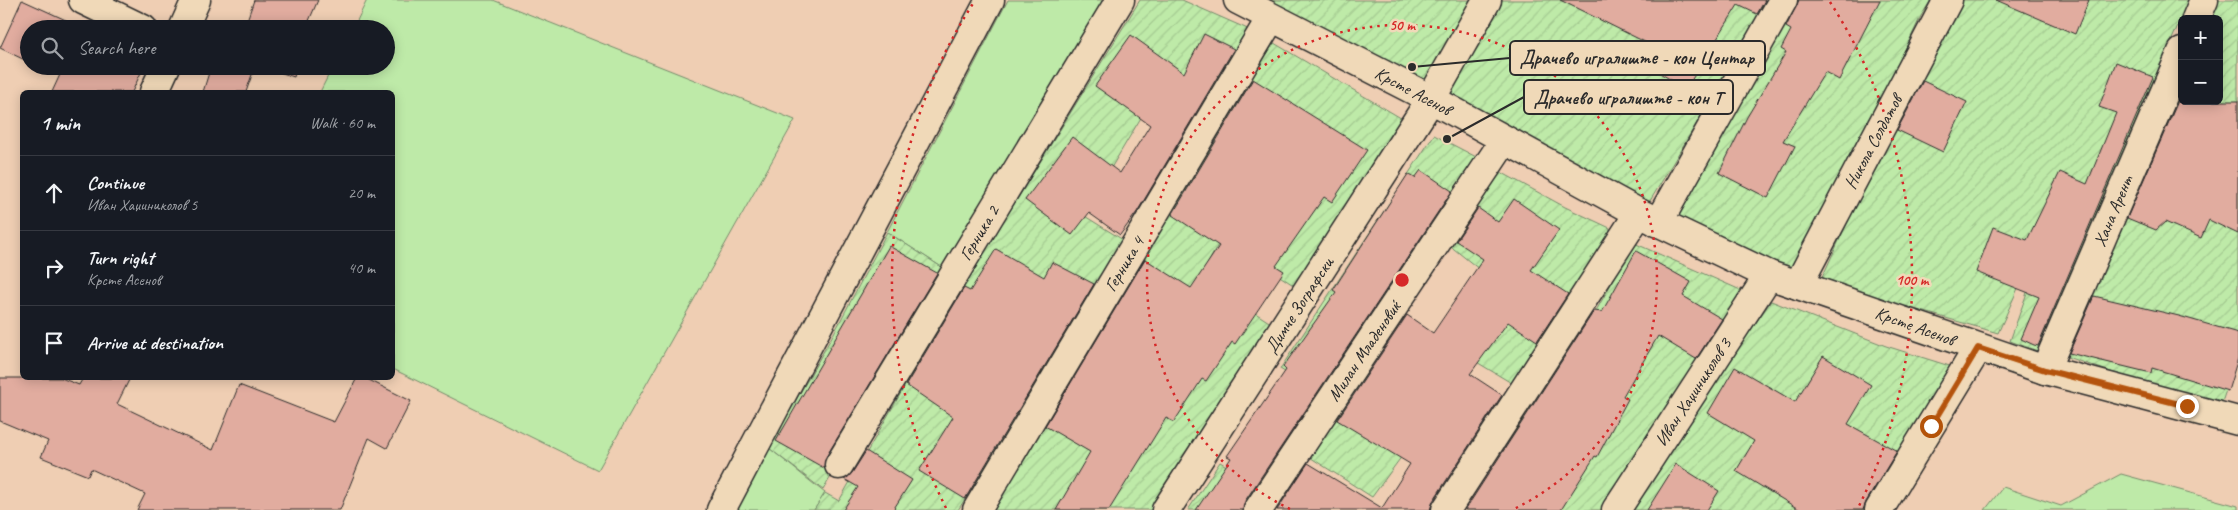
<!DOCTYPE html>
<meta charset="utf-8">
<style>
:root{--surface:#171b24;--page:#242831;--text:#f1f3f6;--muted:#9ea1a6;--line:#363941}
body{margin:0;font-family:Caveat,sans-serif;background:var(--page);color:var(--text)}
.controls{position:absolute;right:15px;top:15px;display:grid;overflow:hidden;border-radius:8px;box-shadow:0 2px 12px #0003}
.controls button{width:45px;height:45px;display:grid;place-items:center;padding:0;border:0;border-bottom:1px solid var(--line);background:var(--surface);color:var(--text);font:25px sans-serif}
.stop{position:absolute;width:15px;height:15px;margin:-11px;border:4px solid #b45309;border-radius:50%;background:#fff}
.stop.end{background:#b45309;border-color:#fff;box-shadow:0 1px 5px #0008}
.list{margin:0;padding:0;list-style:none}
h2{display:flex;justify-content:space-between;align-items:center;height:65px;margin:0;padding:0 20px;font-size:21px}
h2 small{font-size:16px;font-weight:400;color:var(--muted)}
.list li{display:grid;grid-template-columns:32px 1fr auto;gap:15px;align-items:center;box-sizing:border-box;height:75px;padding:0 20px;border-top:1px solid var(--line)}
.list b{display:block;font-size:19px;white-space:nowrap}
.list p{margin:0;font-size:16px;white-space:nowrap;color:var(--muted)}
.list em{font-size:16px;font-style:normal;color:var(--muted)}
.icon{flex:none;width:28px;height:28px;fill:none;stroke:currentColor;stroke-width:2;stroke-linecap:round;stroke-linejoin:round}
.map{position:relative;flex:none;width:2238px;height:510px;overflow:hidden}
.search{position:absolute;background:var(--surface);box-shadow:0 2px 12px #0003;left:20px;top:20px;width:375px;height:55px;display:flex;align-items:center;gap:12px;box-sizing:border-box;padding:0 18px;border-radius:28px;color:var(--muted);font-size:19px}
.panel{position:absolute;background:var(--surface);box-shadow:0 2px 12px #0003;left:20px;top:90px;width:375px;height:290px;border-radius:8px}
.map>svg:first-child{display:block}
</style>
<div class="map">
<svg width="2238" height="510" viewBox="0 0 2238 510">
<defs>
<pattern id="garden-furrows" width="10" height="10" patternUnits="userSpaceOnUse" patternTransform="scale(1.25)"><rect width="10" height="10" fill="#beeaa8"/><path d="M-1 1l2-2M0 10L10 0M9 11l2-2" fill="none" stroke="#a3c991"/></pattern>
</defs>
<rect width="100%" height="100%" fill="#efceb3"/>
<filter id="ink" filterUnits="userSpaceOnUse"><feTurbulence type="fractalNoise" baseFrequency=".02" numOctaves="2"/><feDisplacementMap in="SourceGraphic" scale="10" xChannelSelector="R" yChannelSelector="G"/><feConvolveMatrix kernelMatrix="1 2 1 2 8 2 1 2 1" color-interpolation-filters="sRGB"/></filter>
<g filter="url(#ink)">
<g fill="#beeaa8" stroke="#748a6a">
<polygon points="367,0 493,0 795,120 598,470 393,369 392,92 320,92 333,66 386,66 386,29 353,29"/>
<polygon points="1008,0 1114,0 954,275 887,232"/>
<polygon points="769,448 825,493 814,510 737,510"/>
<polygon points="2121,474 2238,506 2238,510 1985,510 2003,487 2061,506"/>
</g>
<g fill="url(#garden-furrows)" stroke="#748a6a">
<polygon points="1140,0 1182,0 1259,34 1215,108 1164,79 1083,215 1128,243 958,510 814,510 825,493 839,501 942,321"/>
<polygon points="1263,0 1471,0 1423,87"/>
<polygon points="1499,0 1768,0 1746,41 1647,206 1446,94"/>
<polygon points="1797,0 1931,0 1921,16 1799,273 1738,249 1675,215 1767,49"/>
<polygon points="1955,0 2189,0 2157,74 2043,353 2010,341 2042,250 2036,248 1998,333 1820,282 1927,49"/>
<polygon points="2207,0 2238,0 2238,355 2221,405 2140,382 2064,356 2182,63 2182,101 2219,101 2219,19 2200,19"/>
<polygon points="1274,43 1416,127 1310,296 1222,238 1200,277 1286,333 1170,510 979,510 1193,168"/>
<polygon points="1434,135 1482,160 1323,395 1280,369"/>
<polygon points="1497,170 1565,207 1610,228 1609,239 1523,390 1470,358 1510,294 1449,245"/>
<polygon points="887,232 954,275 897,364 823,490 769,448 834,333"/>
<polygon points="1634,243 1745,292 1607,510 1467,510 1559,360 1597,309"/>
<polygon points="1771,301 1886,346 1956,368 1865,510 1633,510 1696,409"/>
<polygon points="1362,373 1429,419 1372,497 1308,456"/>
<polygon points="1220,462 1264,489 1250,510 1188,510"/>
</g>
<g fill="#e1ac9f" stroke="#2b2b2b">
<polygon points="22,0 68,21 65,29 29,29 29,62 0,48"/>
<polygon points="254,0 318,0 308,23 311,25 310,29 244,29"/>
<polygon points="1560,0 1765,0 1757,14 1738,5 1686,89 1645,64 1655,47"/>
<polygon points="1799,0 1880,0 1839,80 1825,72 1783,141 1795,146 1768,198 1719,173 1747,117 1786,52 1781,49 1791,30 1786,27"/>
<polygon points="1996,0 2089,0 2075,34"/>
<polygon points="1204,34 1234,49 1137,212 1120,235 1089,213 1072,235 1025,200 1072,137 1120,173 1150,125 1095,86 1131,35 1184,73"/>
<polygon points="2116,62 2153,77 2038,346 2034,345 2021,339 2039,297 1976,272 1993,227 2027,240 2060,172 2087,184 2116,113 2099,107"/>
<polygon points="64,66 144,66 132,92 52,92"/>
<polygon points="211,66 255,66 246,92 203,92"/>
<polygon points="262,66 297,66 294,77"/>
<polygon points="1253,79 1367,150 1332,202 1324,197 1276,266 1284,271 1235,344 1232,342 1206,381 1202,379 1174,422 1166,418 1109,510 1056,510 1090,452 1045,426 1145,259 1191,288 1219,246 1172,215"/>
<polygon points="1923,81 1967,102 1943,152 1897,130"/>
<polygon points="2178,101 2238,101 2238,234 2209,220 2201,238 2165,222 2156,230 2127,218"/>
<polygon points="1421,170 1452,191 1245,501 1243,510 1196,510 1231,458 1227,456 1286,370 1283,367 1336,292 1333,290 1408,174 1415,178"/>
<polygon points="1514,199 1559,230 1531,270 1568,294 1537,341 1508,322 1470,374 1502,395 1433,501 1430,510 1277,510 1308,463 1382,508 1410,464 1337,420 1407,315 1433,333 1483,259 1456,241 1478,208 1498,222"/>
<polygon points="889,246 937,273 826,457 824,468 776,441"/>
<polygon points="996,249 1044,277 1052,262 1094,284 965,499 919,471 953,417 906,385 964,288 970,291"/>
<polygon points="1636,251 1691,282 1683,296 1722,319 1696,359 1658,336 1623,396 1628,399 1597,457 1595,456 1561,510 1465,510 1594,311 1602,312"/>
<polygon points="2094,296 2179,316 2238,333 2238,358 2228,391 2152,368 2151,373 2069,353"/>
<polygon points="1823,356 1871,385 1848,424 1897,451 1866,502 1863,510 1800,510 1736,471 1754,441 1708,413 1735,367 1795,402"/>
<polygon points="0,378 61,378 79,385 83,378 130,378 117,404 213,450 239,385 334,422 357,378 365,378 411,401 387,448 369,438 340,510 137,510 145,494 91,469 88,476 41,457 48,441 0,421"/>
<polygon points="866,451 912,480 893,510 843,510 858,487 844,479 852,473"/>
<polygon points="1676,464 1719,491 1707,510 1647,510"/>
</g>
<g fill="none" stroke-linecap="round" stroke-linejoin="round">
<g stroke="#2b2b2b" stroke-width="31">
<g id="minor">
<polyline points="83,0 143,29"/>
<polyline points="1238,0 1431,99 1639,213 1769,275 2045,370 2238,421"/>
<polyline points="2196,19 2204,0"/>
<polyline points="183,29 196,0"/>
<polyline points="154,92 166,66"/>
<polyline points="1658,223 1783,0"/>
<polyline points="1798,285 1948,0"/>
<polyline points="2045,370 2182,52"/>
<polyline points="839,465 1120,0"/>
<polyline points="721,510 990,0"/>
<polyline points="977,510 1271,18"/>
<polyline points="1166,510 1431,99 1487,0"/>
<polyline points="1258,510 1504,141"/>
<polyline points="1446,510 1639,213"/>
<polyline points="1616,510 1769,275"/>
<polyline points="1879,510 1978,348"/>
</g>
</g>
<use href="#minor" stroke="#f0d9b8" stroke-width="28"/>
</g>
</g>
<g fill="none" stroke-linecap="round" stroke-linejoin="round" filter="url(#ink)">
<polyline stroke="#b45309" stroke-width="6" points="1931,426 1978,348 2045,370 2187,406"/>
</g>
<g fill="none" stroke="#d62828" stroke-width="2.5" stroke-dasharray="2.5 5">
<path d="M1290 509A255 255 0 1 1 1514 509"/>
<path d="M946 508A510 510 0 0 1 974 2M1830 2A510 510 0 0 1 1858 508"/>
</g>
<g text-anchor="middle" stroke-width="5" stroke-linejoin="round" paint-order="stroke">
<g font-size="18" fill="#2b2b2b" stroke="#f0d9b8">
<text transform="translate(1413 91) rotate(28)" y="6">Крсте Асенов</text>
<text transform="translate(1873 142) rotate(-62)" y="6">Никола Солдатов</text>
<text transform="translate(2113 211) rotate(-67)" y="6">Хана Арент</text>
<text transform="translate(979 233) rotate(-59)" y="6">Герника 2</text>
<text transform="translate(1124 264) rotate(-59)" y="6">Герника 4</text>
<text transform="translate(1299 305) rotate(-57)" y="6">Димче Зографски</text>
<text transform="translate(1915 326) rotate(20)" y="6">Крсте Асенов</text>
<text transform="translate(1364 351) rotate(-56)" y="6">Милан Младеновиќ</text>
<text transform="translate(1693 392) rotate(-57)" y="6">Иван Хаџиниколов 3</text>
</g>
</g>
<circle cx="1402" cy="280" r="8" fill="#d62828" stroke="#f0d9b8" stroke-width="2.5"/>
<g font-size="15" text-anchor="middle" font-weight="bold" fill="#d62828" stroke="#f0d9b8" stroke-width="5" stroke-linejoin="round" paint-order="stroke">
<text x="1402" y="30">50 m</text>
<text x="1912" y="285">100 m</text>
</g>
<path fill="none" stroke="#2b2b2b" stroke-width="2" d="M1412 67L1510 58M1447 139L1524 97"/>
<g fill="#2b2b2b" stroke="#f0d9b8" stroke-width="2">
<circle cx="1412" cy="67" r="5"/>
<circle cx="1447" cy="139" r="5"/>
</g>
<g fill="#f0d9b8" stroke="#2b2b2b" stroke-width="2">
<rect x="1510" y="41" width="255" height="34" rx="5"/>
<rect x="1524" y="80" width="209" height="34" rx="5"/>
</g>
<g font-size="19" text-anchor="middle" font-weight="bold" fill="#2b2b2b">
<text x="1637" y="64">Драчево игралиште - кон Центар</text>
<text x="1628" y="104">Драчево игралиште - кон T</text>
</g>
</svg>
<div class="controls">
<button>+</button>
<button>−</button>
</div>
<div class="stop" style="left:1931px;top:426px"></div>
<div class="stop end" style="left:2187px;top:406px"></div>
<div class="search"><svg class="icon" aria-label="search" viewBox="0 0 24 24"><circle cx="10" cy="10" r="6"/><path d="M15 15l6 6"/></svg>Search here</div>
<section class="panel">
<h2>1 min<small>Walk · 60 m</small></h2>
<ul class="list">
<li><svg class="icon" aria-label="ahead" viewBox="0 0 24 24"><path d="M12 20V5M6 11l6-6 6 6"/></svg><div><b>Continue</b><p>Иван Хаџиниколов 5</p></div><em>20 m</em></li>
<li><svg class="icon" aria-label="right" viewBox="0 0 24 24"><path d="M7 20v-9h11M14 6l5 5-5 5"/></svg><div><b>Turn right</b><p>Крсте Асенов</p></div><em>40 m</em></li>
<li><svg class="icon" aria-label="arrive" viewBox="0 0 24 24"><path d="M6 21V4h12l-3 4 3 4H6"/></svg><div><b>Arrive at destination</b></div></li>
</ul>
</section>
</div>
